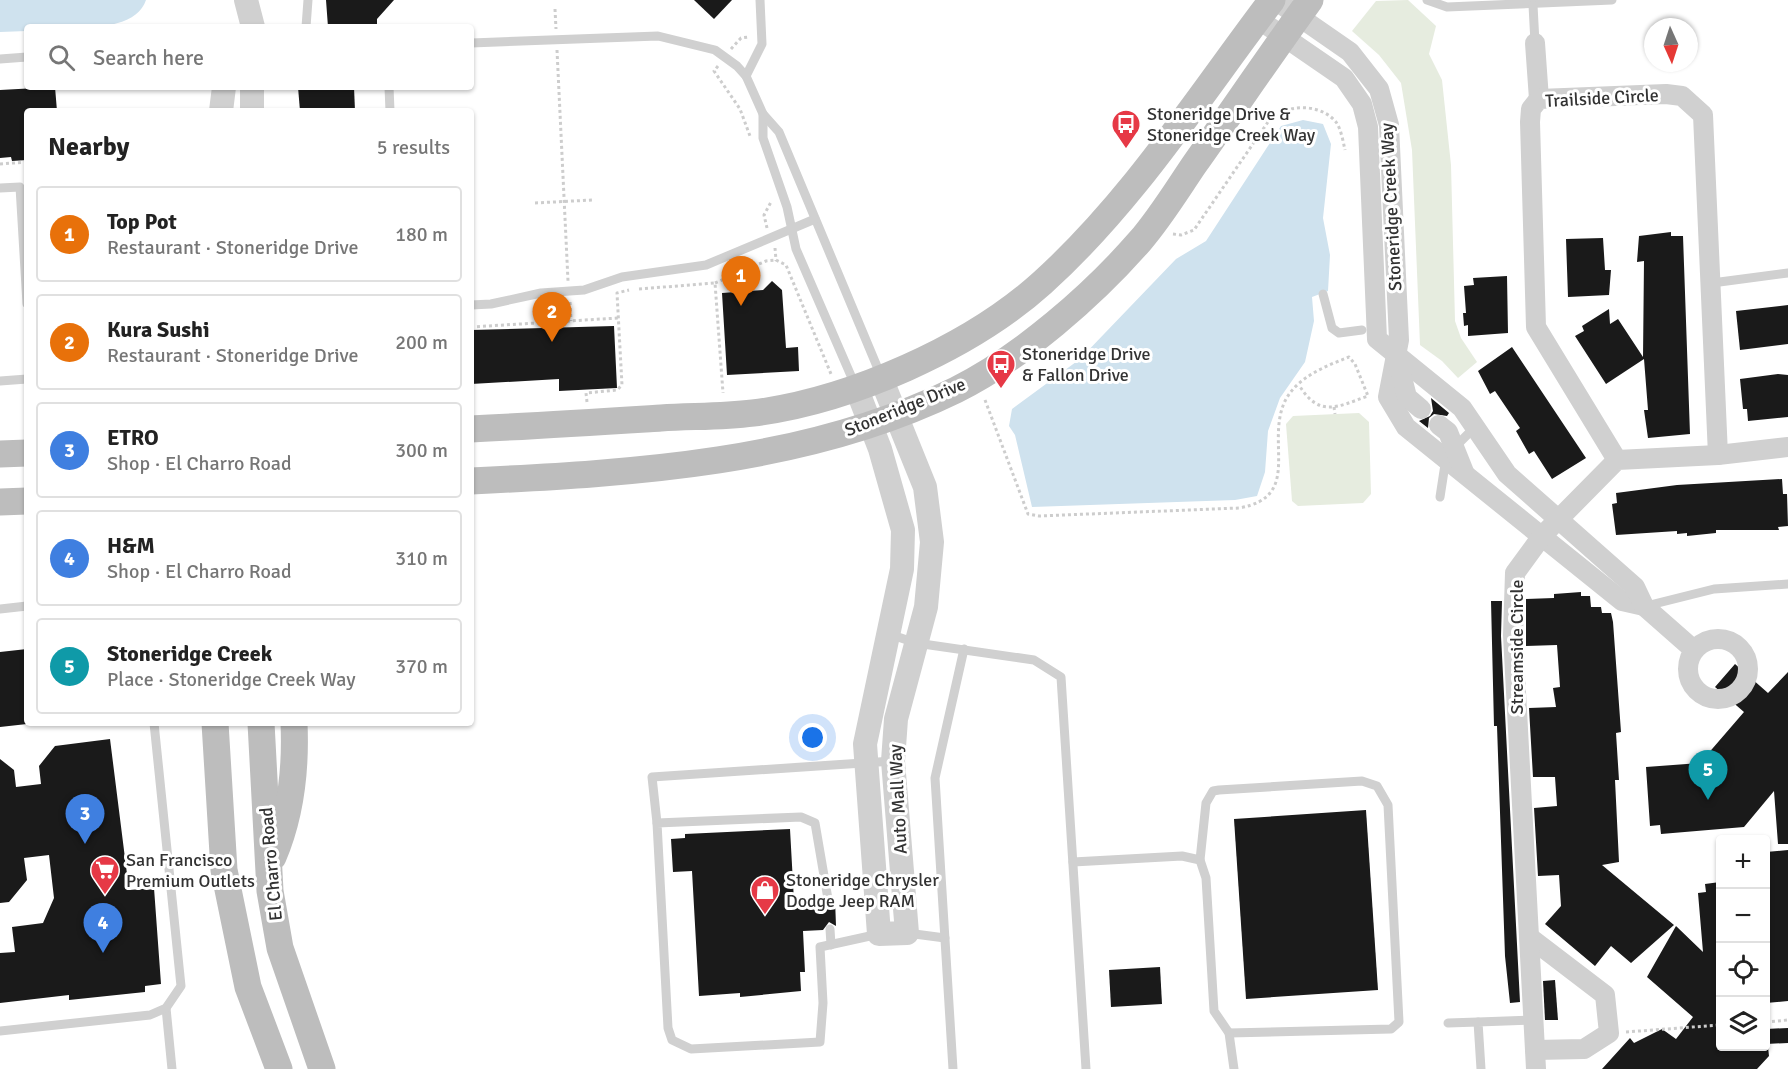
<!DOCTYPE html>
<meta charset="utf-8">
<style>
:root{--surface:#fff;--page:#f6f6f6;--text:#222;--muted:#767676;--line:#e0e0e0;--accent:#d93025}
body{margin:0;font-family:Signika,sans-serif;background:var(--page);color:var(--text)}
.controls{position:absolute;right:18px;bottom:18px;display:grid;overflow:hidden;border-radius:6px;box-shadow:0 2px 4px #0004}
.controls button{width:54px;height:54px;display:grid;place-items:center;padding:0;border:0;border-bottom:2px solid var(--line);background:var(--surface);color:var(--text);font:30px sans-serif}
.compass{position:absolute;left:1644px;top:18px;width:54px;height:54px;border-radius:50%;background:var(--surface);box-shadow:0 2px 4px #0004;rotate:177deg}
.you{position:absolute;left:813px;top:738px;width:21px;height:21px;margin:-15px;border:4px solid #fff;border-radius:50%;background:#1a73e8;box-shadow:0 0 0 9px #1a73e833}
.badge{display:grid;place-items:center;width:39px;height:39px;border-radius:50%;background:var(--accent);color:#fff;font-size:20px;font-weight:700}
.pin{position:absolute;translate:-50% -50px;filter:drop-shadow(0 2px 3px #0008)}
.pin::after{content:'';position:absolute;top:32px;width:21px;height:18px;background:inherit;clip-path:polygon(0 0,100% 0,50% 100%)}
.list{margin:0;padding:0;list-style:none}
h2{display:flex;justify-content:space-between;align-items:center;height:78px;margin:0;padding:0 24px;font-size:26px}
h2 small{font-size:20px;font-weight:400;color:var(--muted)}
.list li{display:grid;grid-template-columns:39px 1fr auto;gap:18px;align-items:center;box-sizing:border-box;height:96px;margin:0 12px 12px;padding:0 12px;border:2px solid var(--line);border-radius:6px}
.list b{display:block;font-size:22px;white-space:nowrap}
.list p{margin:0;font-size:20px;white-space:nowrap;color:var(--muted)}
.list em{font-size:20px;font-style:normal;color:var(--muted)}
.icon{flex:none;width:33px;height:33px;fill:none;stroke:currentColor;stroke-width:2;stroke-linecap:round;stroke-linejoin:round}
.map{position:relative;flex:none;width:1788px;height:1069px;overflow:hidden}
.search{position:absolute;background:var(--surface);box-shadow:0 2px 4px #0004;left:24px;top:24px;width:450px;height:66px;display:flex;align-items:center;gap:15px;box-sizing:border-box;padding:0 21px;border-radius:6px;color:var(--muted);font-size:22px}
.panel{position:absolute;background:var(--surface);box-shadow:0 2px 4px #0004;left:24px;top:108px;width:450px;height:618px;border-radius:6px}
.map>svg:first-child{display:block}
</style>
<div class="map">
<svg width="1788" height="1069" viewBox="0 0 1788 1069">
<rect width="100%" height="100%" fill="#fff"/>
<g fill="#e6ecdf">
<polygon points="1408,0 1436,26 1429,54 1442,80 1451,165 1455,321 1461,338 1477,362 1458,378 1442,361 1420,345 1412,150 1401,83 1379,55 1352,31 1376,1"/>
<polygon points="1359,413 1369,422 1371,494 1363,503 1298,506 1292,501 1286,424 1293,416"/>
</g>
<g fill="#cfe2ee">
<path d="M0,0H146C134,37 58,27 27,27V31L0,32Z"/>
<polygon points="1303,120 1323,124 1331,144 1323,218 1330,255 1328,291 1312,297 1314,321 1305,362 1280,398 1268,431 1265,472 1257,496 1235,500 1032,507 1015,435 1009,426 1012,409 1080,359 1176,259 1206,241 1281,126"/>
</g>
<g fill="#1a1a1a">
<polygon points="326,0 394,0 377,19 377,27 328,27"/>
<polygon points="694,0 732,0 714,19"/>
<polygon points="55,87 57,111 27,111 27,160 12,161 11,157 0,158 0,90"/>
<polygon points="298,87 354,87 355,111 300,111"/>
<polygon points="1671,232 1671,236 1683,236 1690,434 1648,438 1644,410 1648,410 1644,359 1606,384 1575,336 1584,331 1582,326 1609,309 1610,324 1618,319 1643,357 1644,261 1637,262 1639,236"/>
<polygon points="1603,238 1605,270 1611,270 1609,295 1568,297 1566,239"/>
<polygon points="1507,276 1508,333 1468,336 1468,325 1464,326 1463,313 1466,313 1464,286 1474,285 1473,278"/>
<polygon points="772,281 782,290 786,348 798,347 799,371 727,375 722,293 763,290"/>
<polygon points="1788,305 1788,344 1740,350 1736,311"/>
<polygon points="614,326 617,388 559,391 559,379 471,384 471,330"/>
<polygon points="1512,347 1586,458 1552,479 1534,451 1529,454 1516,431 1520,428 1495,391 1490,394 1478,371"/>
<polygon points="1778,374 1788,375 1788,417 1748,421 1747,409 1743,409 1740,379"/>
<polygon points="1431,398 1449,413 1447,416 1434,414 1429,418 1428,428 1419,421 1430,416 1433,411"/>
<polygon points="1782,479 1783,494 1787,494 1788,526 1778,527 1779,530 1716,530 1716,533 1687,536 1687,533 1677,534 1677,531 1616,535 1612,504 1617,503 1616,493 1677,485"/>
<polygon points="1581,592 1581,596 1590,596 1591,607 1601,607 1602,613 1611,613 1613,622 1621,732 1616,733 1619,780 1615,780 1619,862 1602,865 1674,925 1631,963 1611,946 1595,966 1545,924 1561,906 1559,875 1538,876 1534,808 1557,806 1555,777 1533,777 1529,708 1556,707 1553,688 1560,687 1557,645 1526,646 1526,599 1554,598 1554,594"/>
<polygon points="1491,601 1502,601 1501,636 1520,1002 1510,1003 1505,956 1497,726 1494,726"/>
<polygon points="27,649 27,724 0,727 0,652"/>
<polygon points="1735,664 1768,693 1788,672 1788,844 1778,844 1774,791 1744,827 1661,834 1660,825 1650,826 1646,767 1700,763 1744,712 1715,687"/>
<polygon points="110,739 129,890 154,888 161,984 145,986 145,992 69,1000 69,995 0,1003 0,953 15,952 12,927 43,923 54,898 49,855 24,858 27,880 9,902 0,903 0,759 14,770 16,787 41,784 39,766 55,746"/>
<polygon points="1366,810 1378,990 1246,999 1234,819"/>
<polygon points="790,829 794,901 821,900 829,906 835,899 836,926 829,922 823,930 803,931 805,972 800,972 801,991 740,997 740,993 699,996 692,871 673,872 671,839 685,838 685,834"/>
<polygon points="1788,850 1788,1001 1766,1003 1766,852"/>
<polygon points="1720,882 1720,1047 1768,1047 1769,1056 1757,1069 1602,1069 1630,1038 1634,1043 1662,1029 1676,1039 1693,1017 1647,977 1676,926 1703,952 1698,893 1706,892 1705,884"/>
<polygon points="1160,967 1162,1004 1111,1007 1109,970"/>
<polygon points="1555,980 1558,1020 1545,1020 1543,981"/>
<polygon points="1788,1028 1788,1043 1766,1044 1766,1029"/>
</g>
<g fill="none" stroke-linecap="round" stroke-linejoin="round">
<g stroke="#cdcdcd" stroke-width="3" stroke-dasharray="3 3" stroke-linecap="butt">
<polyline points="555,9 556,29"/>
<polyline points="731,49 741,38 749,37"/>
<polyline points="557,50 568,281"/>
<polyline points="718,66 714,71 740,109 750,136"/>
<polyline points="0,164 27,162"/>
<polyline points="535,203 592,200"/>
<polyline points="767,228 764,215 771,202"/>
<path d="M1173,234L1181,235L1194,230L1270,119C1288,104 1320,103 1336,122C1341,129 1343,141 1345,150"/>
<polyline points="775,248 776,260 786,265 831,374"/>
<polyline points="715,283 766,261 776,260"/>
<polyline points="639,289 715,283 723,393"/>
<polyline points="570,302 571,321"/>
<polyline points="471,327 618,318"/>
<path d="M985,400L1028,514L1039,516L1239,508C1303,497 1265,443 1285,401C1297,377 1326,366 1349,357L1355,364L1368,396C1337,407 1319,418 1299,385"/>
<polyline points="587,402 586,393 617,390 622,385 617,293 629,290"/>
<polyline points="1334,407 1335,414"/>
<polyline points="1766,1022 1788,1020"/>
<polyline points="1626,1032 1720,1025"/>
</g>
<g stroke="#d0d0d0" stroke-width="9">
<polyline points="1427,0 1447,7 1612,0"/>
<polyline points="1533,5 1535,43"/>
<polyline points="306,27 308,0"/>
<polyline points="471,43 658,36 715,50 737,66 746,76 763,114 763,138 787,207 796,249 855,385"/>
<polyline points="0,59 27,57"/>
<polyline points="746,76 762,44 760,0"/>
<polyline points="389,87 390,111"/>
<polyline points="763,114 779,132 881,376"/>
<polyline points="0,188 20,187 27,304"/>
<polyline points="1712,283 1788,273"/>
<polyline points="1323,294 1332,328 1339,333 1362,330"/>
<polyline points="471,305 491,304 541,293 584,290 622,277 706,265 815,219"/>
<polyline points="0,381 27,379"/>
<polyline points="1455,447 1475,427"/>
<polyline points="1440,497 1446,458"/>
<polyline points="1646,606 1714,589 1788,584"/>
<polyline points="0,609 27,606"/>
<polyline points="889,634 916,643 1034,660 1061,677 1086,1069"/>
<polyline points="657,823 652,777 893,761"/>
<polyline points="1200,860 1206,803 1213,791 1219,790 1362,781 1377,786 1388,805 1399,1022 1391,1029 1229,1033"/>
<polyline points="1073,862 1182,856 1200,860 1206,878 1214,1011 1229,1033 1234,1069"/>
<polyline points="828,899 815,823 801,817 657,823 668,1028 672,1040 691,1049 820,1042 823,1003 820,947 879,934"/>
<polyline points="830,929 831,945"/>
<polyline points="907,933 945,938"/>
<polyline points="166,1008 172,1069"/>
<polyline points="1448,1023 1478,1022"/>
<polyline points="0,1031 150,1015 166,1008 181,986 154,723"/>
<polyline points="953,1069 935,778 964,649"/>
<polyline points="1481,1069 1478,1022 1533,1020"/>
</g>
<g stroke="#d0d0d0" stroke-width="20">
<polyline points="1275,0 1350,52 1379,89 1389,125 1399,340 1388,397 1406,427 1622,601 1644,606"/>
<polyline points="1258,19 1344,78 1362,104 1368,127 1377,339 1462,408 1507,474 1635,587 1644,606 1694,650"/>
<polyline points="1535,43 1539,99"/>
<polyline points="1398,362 1407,397 1421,409"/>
<polyline points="1439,425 1448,432 1464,472"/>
<polyline points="1617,460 1536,327 1530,122 1531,109 1539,99 1666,94 1682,96 1703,115 1718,455"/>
<circle cx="1718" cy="669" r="30"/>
<polyline points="1529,937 1605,995 1609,1033 1584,1049 1535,1050"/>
<polyline points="1536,1069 1513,635 1515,573 1542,536 1617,460 1718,455 1788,447"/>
</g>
<g stroke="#d0d0d0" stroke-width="24">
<polyline points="246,0 253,27"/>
<polyline points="221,111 224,87"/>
<polyline points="252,111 252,87"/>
<polyline points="856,387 880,449 903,530 902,569 865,744 879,934 907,933 893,761 896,719 926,607 932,542 925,487 881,378"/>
</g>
<g stroke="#bdbdbd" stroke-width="27">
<path d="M471,429C534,426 597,422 661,418C691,416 722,417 753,413C849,401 970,348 1042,283C1133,201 1199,96 1272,0"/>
<polyline points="0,454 27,453"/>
<path d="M471,481C634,473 807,463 956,390C1022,357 1092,296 1140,241C1160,218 1177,190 1194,165C1233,110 1271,54 1310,0"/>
<polyline points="0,502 27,501"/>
<polyline points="215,723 224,870 248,987 279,1069"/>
<polyline points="261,723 270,891 280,948 322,1069"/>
<path d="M273,857C291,815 296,769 294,723"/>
</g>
</g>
<defs>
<g id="bus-pin" transform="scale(1.5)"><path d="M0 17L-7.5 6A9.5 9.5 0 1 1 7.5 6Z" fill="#e63946" stroke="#fff"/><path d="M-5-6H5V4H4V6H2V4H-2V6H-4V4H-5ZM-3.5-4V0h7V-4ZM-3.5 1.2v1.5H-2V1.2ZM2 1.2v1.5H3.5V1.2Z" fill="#fff"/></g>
<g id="supermarket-pin" transform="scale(1.5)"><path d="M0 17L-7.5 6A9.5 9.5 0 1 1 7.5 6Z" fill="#e63946" stroke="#fff"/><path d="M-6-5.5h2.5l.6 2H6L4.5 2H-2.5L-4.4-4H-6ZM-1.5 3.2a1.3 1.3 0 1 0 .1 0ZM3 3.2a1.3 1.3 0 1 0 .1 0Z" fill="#fff"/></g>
<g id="shop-pin" transform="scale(1.5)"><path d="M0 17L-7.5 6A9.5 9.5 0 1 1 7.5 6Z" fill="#e63946" stroke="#fff"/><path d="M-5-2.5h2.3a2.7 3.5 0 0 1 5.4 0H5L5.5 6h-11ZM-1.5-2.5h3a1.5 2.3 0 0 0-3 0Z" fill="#fff"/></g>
</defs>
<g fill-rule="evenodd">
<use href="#bus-pin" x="1126" y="124"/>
<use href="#bus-pin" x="1001" y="364"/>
<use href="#supermarket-pin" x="105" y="870"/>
<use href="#shop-pin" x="765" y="890"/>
</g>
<g text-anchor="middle" stroke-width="6" stroke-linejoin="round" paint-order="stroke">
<g font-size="18" fill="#333" stroke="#fff">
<text transform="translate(1602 98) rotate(-3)" y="6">Trailside Circle</text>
<text transform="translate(1391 207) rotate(-93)" y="6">Stoneridge Creek Way</text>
<text transform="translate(905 407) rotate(-22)" y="6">Stoneridge Drive</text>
<text transform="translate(1517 647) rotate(-90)" y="6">Streamside Circle</text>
<text transform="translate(898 799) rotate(-93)" y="6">Auto Mall Way</text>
<text transform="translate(271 864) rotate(-95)" y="6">El Charro Road</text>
</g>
<g font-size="18" fill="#333" stroke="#fff" text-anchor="start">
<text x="1147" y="120">Stoneridge Drive &amp;<tspan x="1147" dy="21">Stoneridge Creek Way</tspan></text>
<text x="1022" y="360">Stoneridge Drive<tspan x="1022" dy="21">&amp; Fallon Drive</tspan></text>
<text x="126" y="866">San Francisco<tspan x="126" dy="21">Premium Outlets</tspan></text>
<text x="786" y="886">Stoneridge Chrysler<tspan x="786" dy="21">Dodge Jeep RAM</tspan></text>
</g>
</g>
</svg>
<div class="controls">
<button>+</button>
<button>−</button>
<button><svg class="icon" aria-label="locate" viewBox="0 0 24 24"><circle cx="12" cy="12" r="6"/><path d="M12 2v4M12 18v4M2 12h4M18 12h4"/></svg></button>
<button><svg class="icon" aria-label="layers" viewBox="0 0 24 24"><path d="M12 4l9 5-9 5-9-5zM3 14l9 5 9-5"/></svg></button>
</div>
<svg class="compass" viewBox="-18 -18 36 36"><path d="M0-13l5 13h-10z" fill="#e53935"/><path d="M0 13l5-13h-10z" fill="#767676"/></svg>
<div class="you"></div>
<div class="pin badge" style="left:741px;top:306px;background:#e8710a">1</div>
<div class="pin badge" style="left:552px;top:342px;background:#e8710a">2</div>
<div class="pin badge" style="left:85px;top:844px;background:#3f7fe0">3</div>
<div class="pin badge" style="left:103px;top:953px;background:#3f7fe0">4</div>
<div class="pin badge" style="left:1708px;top:800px;background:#0f9aa8">5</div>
<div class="search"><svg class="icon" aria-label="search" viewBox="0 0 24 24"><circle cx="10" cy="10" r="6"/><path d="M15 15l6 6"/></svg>Search here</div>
<section class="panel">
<h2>Nearby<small>5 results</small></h2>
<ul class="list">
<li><span class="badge" style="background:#e8710a">1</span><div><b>Top Pot</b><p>Restaurant · Stoneridge Drive</p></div><em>180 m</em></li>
<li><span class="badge" style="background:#e8710a">2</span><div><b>Kura Sushi</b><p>Restaurant · Stoneridge Drive</p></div><em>200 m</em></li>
<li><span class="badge" style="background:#3f7fe0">3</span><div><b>ETRO</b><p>Shop · El Charro Road</p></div><em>300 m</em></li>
<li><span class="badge" style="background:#3f7fe0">4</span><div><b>H&amp;M</b><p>Shop · El Charro Road</p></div><em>310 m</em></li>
<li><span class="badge" style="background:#0f9aa8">5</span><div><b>Stoneridge Creek</b><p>Place · Stoneridge Creek Way</p></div><em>370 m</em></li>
</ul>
</section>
</div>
